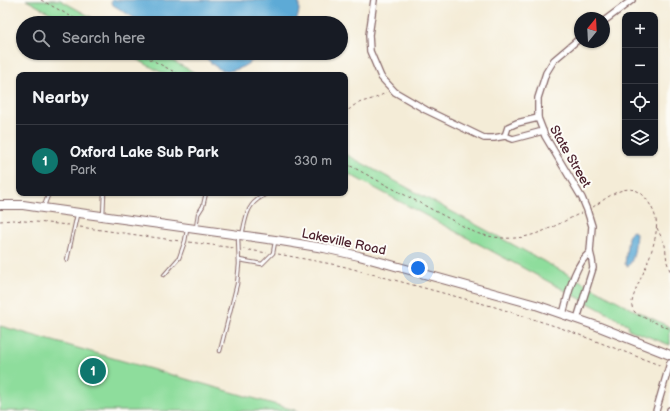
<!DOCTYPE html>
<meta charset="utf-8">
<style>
:root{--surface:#171b24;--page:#242831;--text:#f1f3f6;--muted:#9ea1a6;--line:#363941;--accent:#0f766e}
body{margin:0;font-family:"Balsamiq Sans",sans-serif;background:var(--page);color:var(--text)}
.controls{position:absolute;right:12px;top:12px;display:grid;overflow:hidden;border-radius:8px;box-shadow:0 1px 3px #0004}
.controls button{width:36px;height:36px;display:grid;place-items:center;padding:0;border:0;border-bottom:1px solid var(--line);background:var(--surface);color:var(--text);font:20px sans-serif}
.compass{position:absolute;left:574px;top:12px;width:36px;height:36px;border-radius:50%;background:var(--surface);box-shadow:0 1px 3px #0004;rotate:18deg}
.you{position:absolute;left:418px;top:268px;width:14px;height:14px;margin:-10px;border:3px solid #fff;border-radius:50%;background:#1a73e8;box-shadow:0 0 0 6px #1a73e833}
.badge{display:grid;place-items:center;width:26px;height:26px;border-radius:50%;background:var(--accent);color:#fff;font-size:13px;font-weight:700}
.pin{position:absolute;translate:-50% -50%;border:2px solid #fff;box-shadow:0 1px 4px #0006}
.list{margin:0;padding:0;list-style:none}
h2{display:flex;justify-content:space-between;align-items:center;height:52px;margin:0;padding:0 16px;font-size:17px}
h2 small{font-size:13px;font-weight:400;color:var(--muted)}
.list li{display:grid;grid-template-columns:26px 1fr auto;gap:12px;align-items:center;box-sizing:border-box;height:72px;padding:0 16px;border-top:1px solid var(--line)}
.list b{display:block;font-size:15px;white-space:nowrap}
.list p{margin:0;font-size:13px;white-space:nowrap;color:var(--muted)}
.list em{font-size:13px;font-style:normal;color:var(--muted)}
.icon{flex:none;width:22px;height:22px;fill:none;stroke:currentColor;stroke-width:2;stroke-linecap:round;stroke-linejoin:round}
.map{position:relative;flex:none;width:670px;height:411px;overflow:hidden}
.search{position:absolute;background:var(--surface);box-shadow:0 1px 3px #0004;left:16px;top:16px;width:332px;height:44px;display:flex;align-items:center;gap:10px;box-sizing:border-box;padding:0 14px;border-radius:22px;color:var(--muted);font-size:15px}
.panel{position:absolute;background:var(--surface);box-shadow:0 1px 3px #0004;left:16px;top:72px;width:332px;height:124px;border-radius:8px}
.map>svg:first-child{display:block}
</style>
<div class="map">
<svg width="670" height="411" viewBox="0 0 670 411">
<rect width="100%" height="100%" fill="#fdfcf7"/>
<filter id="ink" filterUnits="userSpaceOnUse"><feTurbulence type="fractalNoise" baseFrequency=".025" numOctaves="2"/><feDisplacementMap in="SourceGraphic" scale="8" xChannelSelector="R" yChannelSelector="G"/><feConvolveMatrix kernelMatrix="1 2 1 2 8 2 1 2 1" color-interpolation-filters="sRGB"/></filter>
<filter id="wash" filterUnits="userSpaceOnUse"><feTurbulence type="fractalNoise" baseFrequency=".012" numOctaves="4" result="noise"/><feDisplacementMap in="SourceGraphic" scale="16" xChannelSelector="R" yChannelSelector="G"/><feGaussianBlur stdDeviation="0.9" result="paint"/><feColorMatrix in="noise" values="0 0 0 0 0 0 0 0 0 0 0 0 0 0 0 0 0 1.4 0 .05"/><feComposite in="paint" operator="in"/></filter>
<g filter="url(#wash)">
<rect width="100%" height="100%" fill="#f4ecd7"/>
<g fill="#8edd9c" stroke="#6c7e64">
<polygon points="26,0 60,0 102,23 69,23"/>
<polygon points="125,53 158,53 199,75 166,75"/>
<polygon points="345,154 634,310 670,327 670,345 628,329 629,325 345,172"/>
<polygon points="0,326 4,327 298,411 0,411"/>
</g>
<g fill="#5daad6" stroke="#546480">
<path d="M112,0H299C299,9 300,16 294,23H142L113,5L111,3Z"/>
<path d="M200,53H262C251,62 234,76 219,69C212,65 207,58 200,53Z"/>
<path d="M634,231L636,234C635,243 635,260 628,266L625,264L628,237L631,232Z"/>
</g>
</g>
<g filter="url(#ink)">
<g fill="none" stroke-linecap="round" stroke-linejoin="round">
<g stroke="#866767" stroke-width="4.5">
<g id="lane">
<polyline points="44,206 49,193"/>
<polyline points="103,216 104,193"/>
<polyline points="196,228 198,214 203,206 206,193"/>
<path d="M242,235C245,223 246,208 257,200C260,197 264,196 267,193"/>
<polyline points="67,260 77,215"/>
<polyline points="239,260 262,264 273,253 275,242"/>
<polyline points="164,275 179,258 185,241 187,230"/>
<polyline points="220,351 237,284 239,264 238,237"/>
</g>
</g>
<g stroke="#866767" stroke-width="8">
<g id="street">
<polyline points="374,0 369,35 370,51 381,77 395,92 426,110 484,138 494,138 505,136 513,139 543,131"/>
<polyline points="604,21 632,0"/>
<polyline points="505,136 508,127 517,123 538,118"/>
<path d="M563,314C569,293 573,267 590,252"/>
<polyline points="577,319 593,268 592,260 590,252 592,226 587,210 582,198 545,136 538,118 538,98 546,73 554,60 580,38"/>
<polyline points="656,411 670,363"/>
<polyline points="670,411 670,410"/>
</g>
</g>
<g stroke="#866767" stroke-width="10">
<polyline id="secondary" points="0,205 23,205 43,208 275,240 324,248 359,256 536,305 597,326 670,355"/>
</g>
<g stroke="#866767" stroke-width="1" stroke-dasharray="3 3" stroke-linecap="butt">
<polyline points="41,0 83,23"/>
<polyline points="139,53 180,75"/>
<path d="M345,115C356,97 371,104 386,92"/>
<polyline points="345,136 346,146 345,149"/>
<path d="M345,163L476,233C522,246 540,233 581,213"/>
<path d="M593,207C607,198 628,179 644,196C649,202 655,212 656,220C659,235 648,262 642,276C638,284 634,293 632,302C631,308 634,312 638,315L670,329"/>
<polyline points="0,221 13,220 69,225"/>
<polyline points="80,227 180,241"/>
<polyline points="657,228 665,245 667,262 670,271"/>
<polyline points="189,242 234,248"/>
<polyline points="243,249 267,253"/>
<polyline points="278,254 342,266 495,307 561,328 662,366"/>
</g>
<use href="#lane" stroke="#fff" stroke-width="2.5"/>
<use href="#street" stroke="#fff" stroke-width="5.5"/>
<use href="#secondary" stroke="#fff" stroke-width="8"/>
</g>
</g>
<g text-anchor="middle" stroke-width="4" stroke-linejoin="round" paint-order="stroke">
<g font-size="13" fill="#4a1f2b" stroke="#fdfcf7">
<text transform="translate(571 156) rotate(60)" y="5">State Street</text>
<text transform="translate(344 241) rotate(12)" y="5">Lakeville Road</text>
</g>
</g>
</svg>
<div class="controls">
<button>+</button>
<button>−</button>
<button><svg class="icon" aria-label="locate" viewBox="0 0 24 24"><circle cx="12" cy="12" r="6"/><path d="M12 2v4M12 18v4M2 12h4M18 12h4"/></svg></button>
<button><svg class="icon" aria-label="layers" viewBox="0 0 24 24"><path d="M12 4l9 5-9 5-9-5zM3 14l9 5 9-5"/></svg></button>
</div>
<svg class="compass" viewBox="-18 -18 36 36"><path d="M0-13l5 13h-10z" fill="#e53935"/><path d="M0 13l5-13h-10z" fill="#9ea1a6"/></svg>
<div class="you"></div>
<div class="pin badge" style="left:93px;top:371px">1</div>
<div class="search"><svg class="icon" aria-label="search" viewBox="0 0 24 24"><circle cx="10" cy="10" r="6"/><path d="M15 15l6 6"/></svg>Search here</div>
<section class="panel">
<h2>Nearby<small></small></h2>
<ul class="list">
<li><span class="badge">1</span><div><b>Oxford Lake Sub Park</b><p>Park</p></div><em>330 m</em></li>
</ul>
</section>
</div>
